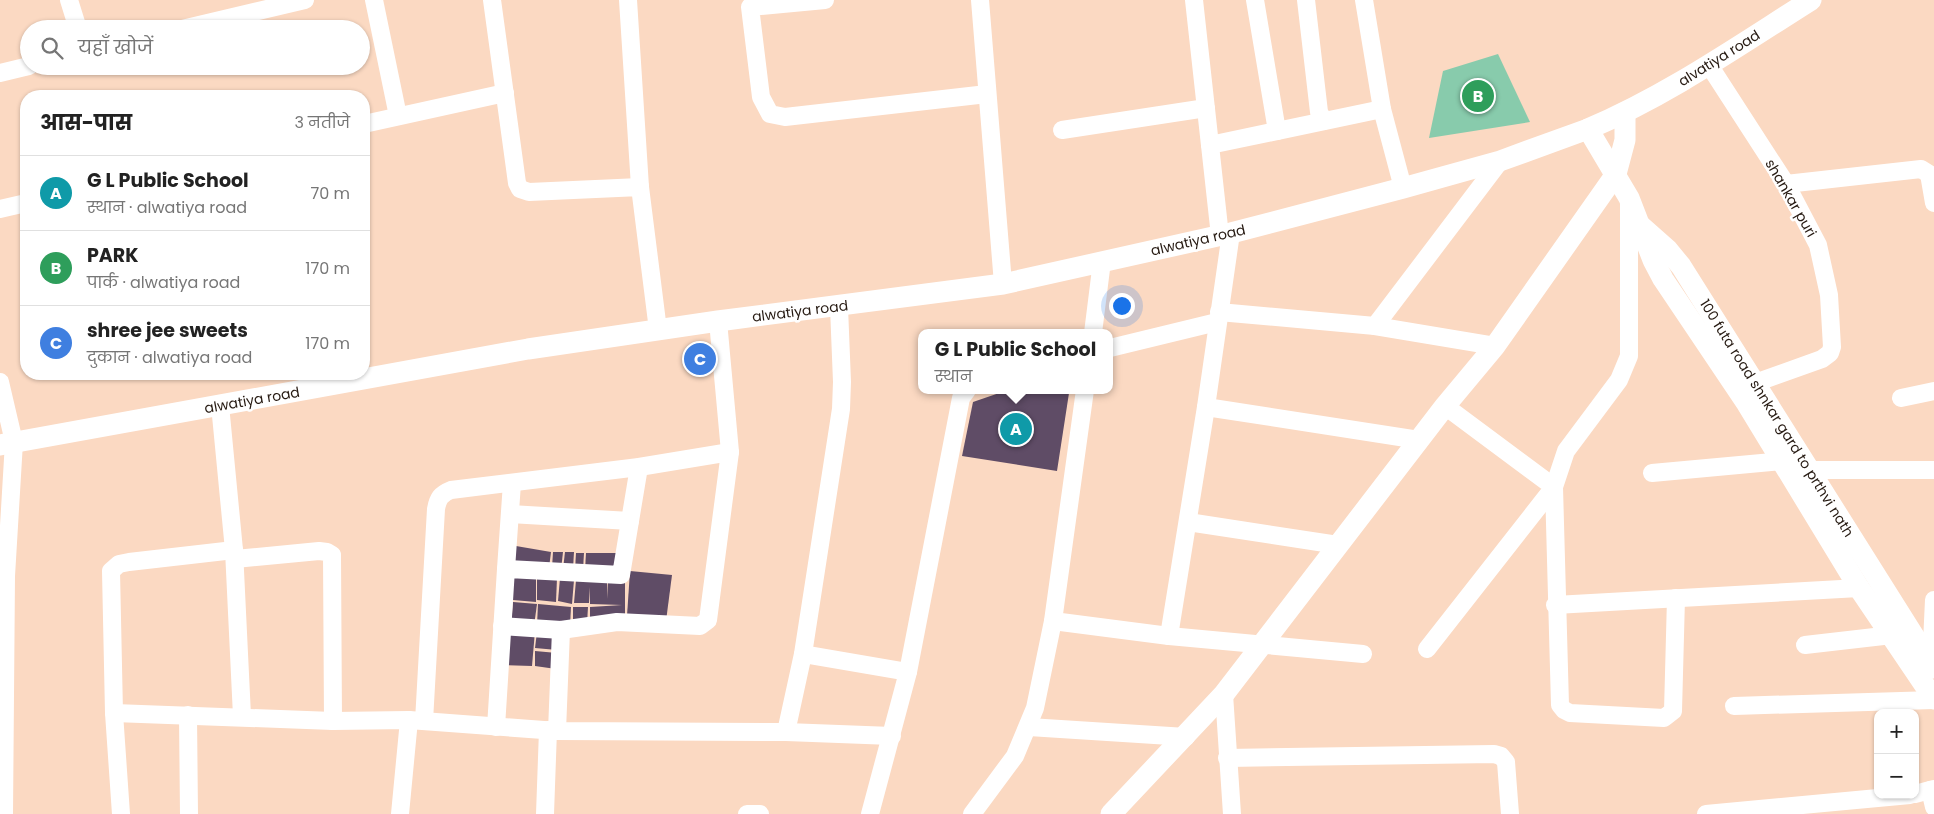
<!DOCTYPE html>
<html lang="hi">
<meta charset="utf-8">
<style>
:root{--surface:#fff;--page:#f2f2f2;--text:#222;--muted:#767676;--line:#e0e0e0;--accent:#9947b6}
body{margin:0;font-family:Poppins,"Noto Sans Devanagari",sans-serif;background:var(--page);color:var(--text)}
.controls{position:absolute;right:15px;bottom:15px;display:grid;overflow:hidden;border-radius:10px;box-shadow:0 1px 4px #0004}
.controls button{width:45px;height:45px;display:grid;place-items:center;padding:0;border:0;border-bottom:1px solid var(--line);background:var(--surface);color:var(--text);font:25px sans-serif}
.you{position:absolute;left:1121px;top:305px;width:18px;height:18px;margin:-12px;border:4px solid #fff;border-radius:50%;background:#1a73e8;box-shadow:0 0 0 8px #1a73e833}
.badge{display:grid;place-items:center;width:32px;height:32px;border-radius:50%;background:var(--accent);color:#fff;font-size:16px;font-weight:700}
.pin{position:absolute;translate:-50% -50%;border:2px solid #fff;box-shadow:0 1px 5px #0006}
.popup{position:absolute;left:918px;top:329px;width:195px;height:65px;box-sizing:border-box;display:grid;place-content:center;border-radius:10px;background:var(--surface);filter:drop-shadow(0 1px 4px #0005);font-size:16px;white-space:nowrap;color:var(--muted)}
.popup b{font-size:19px;color:var(--text)}
.popup::after{content:'';position:absolute;left:50%;top:100%;margin-left:-10px;border:10px solid transparent;border-top-color:var(--surface)}
.list{margin:0;padding:0;list-style:none}
h2{display:flex;justify-content:space-between;align-items:center;height:65px;margin:0;padding:0 20px;font-size:21px}
h2 small{font-size:16px;font-weight:400;color:var(--muted)}
.list li{display:grid;grid-template-columns:32px 1fr auto;gap:15px;align-items:center;box-sizing:border-box;height:75px;padding:0 20px;border-top:1px solid var(--line)}
.list b{display:block;font-size:19px;white-space:nowrap}
.list p{margin:0;font-size:16px;white-space:nowrap;color:var(--muted)}
.list em{font-size:16px;font-style:normal;color:var(--muted)}
.icon{flex:none;width:28px;height:28px;fill:none;stroke:currentColor;stroke-width:2;stroke-linecap:round;stroke-linejoin:round}
.map{position:relative;flex:none;width:1934px;height:814px;overflow:hidden}
.search{position:absolute;background:var(--surface);box-shadow:0 1px 4px #0004;left:20px;top:20px;width:350px;height:55px;display:flex;align-items:center;gap:12px;box-sizing:border-box;padding:0 18px;border-radius:28px;color:var(--muted);font-size:19px}
.panel{position:absolute;background:var(--surface);box-shadow:0 1px 4px #0004;left:20px;top:90px;width:350px;height:290px;border-radius:20px}
.map>svg:first-child{display:block}
</style>
<div class="map">
<svg width="1934" height="814" viewBox="0 0 1934 814">
<rect width="100%" height="100%" fill="#fbd9c2"/>
<polygon fill="#88cbac" points="1498,54 1530,122 1429,138 1443,71"/>
<g fill="#5f4c66">
<polygon points="1008,390 1062,390 1069,393 1057,471 962,456 973,402"/>
<polygon points="516,546 551,552 549,568 513,568"/>
<polygon points="553,552 563,552 561,570 552,568"/>
<polygon points="565,552 574,552 573,569 563,569"/>
<polygon points="576,553 584,553 583,570 575,570"/>
<polygon points="586,553 619,553 619,572 585,570"/>
<polygon points="630,571 672,575 666,621 627,616"/>
<polygon points="513,576 536,577 536,602 513,600"/>
<polygon points="537,576 557,578 556,602 537,600"/>
<polygon points="560,578 574,580 572,604 558,601"/>
<polygon points="576,580 607,580 607,599 608,580 625,581 625,621 590,623 590,607 622,605 590,604 590,587 589,603 574,603"/>
<polygon points="513,602 537,604 534,626 511,625"/>
<polygon points="538,604 571,607 570,626 537,625"/>
<polygon points="573,607 588,607 587,624 573,626"/>
<polygon points="507,630 535,631 532,666 504,665"/>
<polygon points="537,632 558,632 557,650 535,648"/>
<polygon points="535,651 557,653 556,669 535,666"/>
</g>
<g fill="none" stroke-linecap="round" stroke-linejoin="round">
<g stroke="#fff" stroke-width="18">
<polyline points="69,0 78,29"/>
<polyline points="374,0 398,116"/>
<polyline points="492,0 517,183 520,189 529,192 640,187 658,330"/>
<polyline points="628,0 640,187"/>
<polyline points="825,0 750,7 761,97 770,114 785,117 987,94"/>
<polyline points="980,0 1003,284"/>
<polyline points="1194,0 1220,236"/>
<polyline points="1255,0 1277,131"/>
<polyline points="1306,0 1319,112 1324,121"/>
<polyline points="1364,0 1382,109 1403,188"/>
<polyline points="182,29 305,0"/>
<polyline points="1709,65 1786,184 1818,245 1829,295 1832,347 1830,353 1822,359 1755,383"/>
<polyline points="0,73 29,66"/>
<polyline points="364,124 505,93"/>
<polyline points="1062,130 1206,108"/>
<polyline points="1210,145 1382,109"/>
<polyline points="1786,184 1921,169 1929,174 1934,203"/>
<polyline points="1629,204 1629,356 1619,380 1566,451 1554,487 1560,705 1564,710 1570,713 1664,718 1673,711 1676,598"/>
<polyline points="0,209 26,203"/>
<polyline points="1219,312 1375,326 1500,161"/>
<polyline points="1375,326 1495,346"/>
<polyline points="1093,333 1102,261"/>
<polyline points="1110,348 1217,322"/>
<polyline points="0,382 14,442 6,576 4,814"/>
<polyline points="1901,398 1934,391"/>
<polyline points="220,405 234,550 242,716"/>
<polyline points="1206,407 1419,440"/>
<polyline points="1809,470 1934,470"/>
<polyline points="1652,473 1782,461"/>
<polyline points="510,514 630,521"/>
<polyline points="1188,522 1338,545"/>
<polyline points="235,559 319,551 327,552 332,555 333,721"/>
<polyline points="506,569 512,483"/>
<polyline points="1555,605 1859,588"/>
<polyline points="1053,621 1169,636 1363,654"/>
<polyline points="502,626 561,630 617,622 700,626 708,620 730,452 718,321"/>
<polyline points="1169,636 1206,407 1231,233"/>
<polyline points="1805,645 1892,635"/>
<polyline points="1427,649 1554,487 1445,406"/>
<polyline points="803,654 908,672"/>
<polyline points="1931,664 1934,600"/>
<polyline points="1224,694 1232,814"/>
<polyline points="1734,706 1934,700"/>
<polyline points="114,713 333,721 409,720 557,731 786,732 803,654 841,409 842,382 839,307"/>
<polyline points="188,715 189,814"/>
<path d="M424,721L436,509C438,498 441,494 451,490L639,467L730,452"/>
<polyline points="496,727 506,569 621,575 639,467"/>
<polyline points="1029,727 1186,737"/>
<polyline points="557,731 561,630"/>
<polyline points="786,732 892,736"/>
<polyline points="1227,758 1494,754 1501,756 1506,762 1510,814"/>
<polyline points="1930,790 1934,807"/>
<polyline points="1915,794 1934,789"/>
<polyline points="121,814 114,713 111,571 119,564 129,562 234,550"/>
<polyline points="400,814 409,720"/>
<polyline points="545,814 548,730"/>
<polyline points="747,814 760,814"/>
<polyline points="870,814 908,672 961,398 967,390"/>
<polyline points="972,814 1015,756 1035,708 1053,621 1085,390"/>
<polyline points="1706,814 1910,795"/>
</g>
<g stroke="#fff" stroke-width="21">
<path d="M1811,0C1738,46 1668,95 1588,129L1629,198L1653,260L1663,279L1747,404L1859,588L1934,699"/>
<polyline points="1641,226 1667,249 1681,266 1934,668"/>
<polyline points="0,445 528,349 718,321 1003,284 1231,233 1403,188 1500,161 1588,129"/>
<polyline points="1111,814 1224,694 1445,406 1495,346 1616,174 1625,140 1625,114"/>
</g>
</g>
<g text-anchor="middle" stroke-width="5" stroke-linejoin="round" paint-order="stroke">
<g font-size="14" fill="#261a12" stroke="#fff">
<text transform="translate(1719 58) rotate(-32)" y="5">alvatiya road</text>
<text transform="translate(1791 198) rotate(60)" y="5">shankar puri</text>
<text transform="translate(1198 240) rotate(-13)" y="5">alwatiya road</text>
<text transform="translate(800 311) rotate(-7)" y="5">alwatiya road</text>
<text transform="translate(252 400) rotate(-10)" y="5">alwatiya road</text>
<text transform="translate(1777 418) rotate(58)" y="5">100 futa road shnkar gard to prthvi nath</text>
</g>
</g>
</svg>
<div class="controls">
<button>+</button>
<button>−</button>
</div>
<div class="you"></div>
<div class="pin badge" style="left:1016px;top:429px;background:#0f9aa8">A</div>
<div class="popup"><b>G L Public School</b>स्थान</div>
<div class="pin badge" style="left:1478px;top:96px;background:#2e9e5b">B</div>
<div class="pin badge" style="left:700px;top:359px;background:#3f7fe0">C</div>
<div class="search"><svg class="icon" aria-label="search" viewBox="0 0 24 24"><circle cx="10" cy="10" r="6"/><path d="M15 15l6 6"/></svg>यहाँ खोजें</div>
<section class="panel">
<h2>आस-पास<small>3 नतीजे</small></h2>
<ul class="list">
<li><span class="badge" style="background:#0f9aa8">A</span><div><b>G L Public School</b><p>स्थान · alwatiya road</p></div><em>70 m</em></li>
<li><span class="badge" style="background:#2e9e5b">B</span><div><b>PARK</b><p>पार्क · alwatiya road</p></div><em>170 m</em></li>
<li><span class="badge" style="background:#3f7fe0">C</span><div><b>shree jee sweets</b><p>दुकान · alwatiya road</p></div><em>170 m</em></li>
</ul>
</section>
</div>
